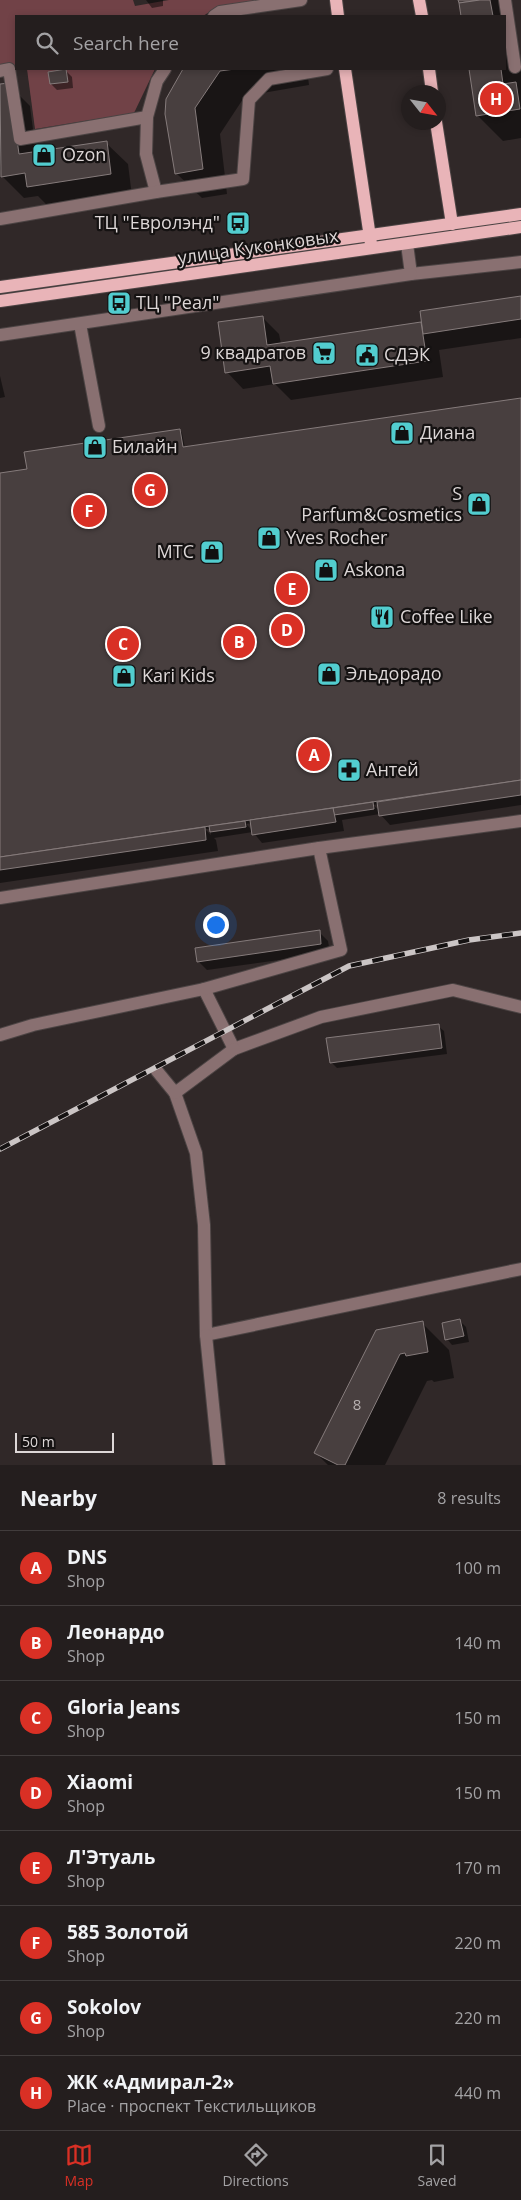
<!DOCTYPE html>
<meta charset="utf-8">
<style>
:root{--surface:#241e1e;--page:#302b2b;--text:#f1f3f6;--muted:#a3a2a4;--line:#413c3c;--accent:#d93025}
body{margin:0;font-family:"Open Sans",sans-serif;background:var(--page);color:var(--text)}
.compass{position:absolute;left:401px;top:85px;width:45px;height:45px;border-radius:50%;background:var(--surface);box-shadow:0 2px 8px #0003;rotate:121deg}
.scale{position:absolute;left:15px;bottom:12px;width:99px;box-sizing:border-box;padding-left:5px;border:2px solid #ddd7d7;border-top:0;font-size:14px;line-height:18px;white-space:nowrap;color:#ddd7d7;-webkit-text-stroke:4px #151212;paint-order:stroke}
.you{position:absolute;left:215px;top:924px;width:18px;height:18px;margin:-12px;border:4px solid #fff;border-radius:50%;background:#1a73e8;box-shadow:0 0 0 8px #1a73e833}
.badge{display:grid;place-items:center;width:32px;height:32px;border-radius:50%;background:var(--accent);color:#fff;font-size:16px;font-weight:700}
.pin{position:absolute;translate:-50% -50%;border:2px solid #fff;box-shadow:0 1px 5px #0006}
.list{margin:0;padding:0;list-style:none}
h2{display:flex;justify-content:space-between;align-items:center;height:65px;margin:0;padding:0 20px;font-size:21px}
h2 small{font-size:16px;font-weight:400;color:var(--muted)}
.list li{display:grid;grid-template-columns:32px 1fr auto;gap:15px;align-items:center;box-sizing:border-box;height:75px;padding:0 20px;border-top:1px solid var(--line)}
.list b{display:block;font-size:19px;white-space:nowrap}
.list p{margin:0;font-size:16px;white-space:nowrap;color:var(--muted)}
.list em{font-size:16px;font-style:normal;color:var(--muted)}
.icon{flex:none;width:28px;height:28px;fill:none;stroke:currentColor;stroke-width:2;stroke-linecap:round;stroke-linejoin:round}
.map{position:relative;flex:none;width:521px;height:1465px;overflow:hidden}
.search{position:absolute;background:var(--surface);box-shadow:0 2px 8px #0003;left:15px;right:15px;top:15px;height:55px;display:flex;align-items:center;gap:12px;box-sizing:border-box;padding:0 18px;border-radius:0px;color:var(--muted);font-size:19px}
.sheet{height:665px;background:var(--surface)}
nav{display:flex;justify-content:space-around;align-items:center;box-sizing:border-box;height:70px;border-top:1px solid var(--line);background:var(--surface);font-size:14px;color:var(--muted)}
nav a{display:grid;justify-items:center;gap:2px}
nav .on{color:var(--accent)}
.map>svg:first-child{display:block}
</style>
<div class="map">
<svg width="521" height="1465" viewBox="0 0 521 1465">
<rect width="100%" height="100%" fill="#302828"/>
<g fill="#714247">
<polygon points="0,0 133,0 135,6 169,0 269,0 214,9 203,16 16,16 16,66 0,68"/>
<polygon points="27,69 155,69 134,113 35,129"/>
</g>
<g fill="#0007" fill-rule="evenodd">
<polygon points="146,0 163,0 163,6 152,8"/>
<polygon points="459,0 503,0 521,67 521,138 503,141 478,116 470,69 505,69 505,16 462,16"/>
<polygon points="185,69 307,69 309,85 245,96 220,134 227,194 202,198 176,173 181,72"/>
<polygon points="66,71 72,77 73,88 57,90 51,84"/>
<polygon points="8,84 30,106 36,153 106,143 128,164 132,196 50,208 38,196 24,198 2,176 0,168 0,85"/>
<polygon points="521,297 521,338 439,350 443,377 291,400 275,384 243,389 227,372 262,317 279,334 281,344 422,323"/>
<polygon points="0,376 5,397 0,398"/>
<path d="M521,399V805L390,825L380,814L342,820L344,831L262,843L253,832L214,838L216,840L218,851L0,883V474L28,470L180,430L182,433L185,448ZM379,804L380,811L373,805ZM252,823L253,831L246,824ZM205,829H210L211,835Z"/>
<polygon points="319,932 328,941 330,953 207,970 198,961"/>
<polygon points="438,1026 444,1031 447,1054 337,1068 331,1062"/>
<polygon points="460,1321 466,1327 469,1342 452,1345 447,1339"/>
<polygon points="422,1323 449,1350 454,1378 434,1382 432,1380 427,1381 385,1465 328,1465 316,1453"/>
</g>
<g fill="#483f3f" stroke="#857b7b">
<polygon points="458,0 480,0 459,3"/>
<polygon points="480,0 490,0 493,16 461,16 459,3"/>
<polygon points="66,69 68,82 50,84 48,72"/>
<polygon points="183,69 235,69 220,71 195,108 203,169 175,174 165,114 166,99"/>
<polygon points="469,69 501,69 503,84 516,82 520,109 476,116"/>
<polygon points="9,83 19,154 107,141 111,174 27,187 25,173 1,177 0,84"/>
<polygon points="521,296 521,319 423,334 420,311"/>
<polygon points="263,316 267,345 421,322 427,361 273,384 270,366 225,373 218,322"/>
<polygon points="521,398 521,780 0,857 0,473 27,469 24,452 180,429 183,447"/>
<polygon points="521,780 521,795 379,816 377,802"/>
<polygon points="373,802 374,809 334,815 333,808"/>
<polygon points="333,808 336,822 252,835 250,820"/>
<polygon points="245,821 246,827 210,832 209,826"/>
<polygon points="205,827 206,840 0,870 0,857"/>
<polygon points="320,930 321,944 197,962 195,948"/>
<polygon points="439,1024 442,1048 330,1063 326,1038"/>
<polygon points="460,1319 464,1336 445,1340 442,1323"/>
<polygon points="423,1321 428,1352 406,1356 405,1353 400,1354 345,1465 338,1465 314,1453 376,1330"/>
</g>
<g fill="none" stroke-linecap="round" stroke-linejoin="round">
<g stroke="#4c4444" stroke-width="14">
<g id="minor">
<polyline points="505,0 515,67"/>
<polyline points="214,16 220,12 301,0"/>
<polyline points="0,71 9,69 20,139 147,117 157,81 165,69"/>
<polyline points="147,117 146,154 156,192"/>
<polyline points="0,219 156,192 243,179 249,100 269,79 327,69"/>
<polyline points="407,244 411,274 521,262"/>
<polyline points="80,324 99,426"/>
<polyline points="0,335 411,274"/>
<polyline points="0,898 319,848"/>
<polyline points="204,989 234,1049 321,1017 453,990 521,1007"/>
<polyline points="0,1035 33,1025 204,989 341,950 319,848 521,821"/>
<polyline points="157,1071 175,1093 196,1153 204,1225 206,1335 521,1269"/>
<polyline points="175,1093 234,1049"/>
<polyline points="206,1335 219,1465"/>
</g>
</g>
<g stroke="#4c4444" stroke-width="14">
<g id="major">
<polyline points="336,0 338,16"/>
<polyline points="419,0 422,16"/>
<polyline points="345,69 371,244"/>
<polyline points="429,69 432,92"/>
<polyline points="436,122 452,224"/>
<polyline points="0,287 521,214"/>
<polyline points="0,301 521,227"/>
</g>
</g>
<use href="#minor" stroke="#897071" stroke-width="12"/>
<use href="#major" stroke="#e9b4b8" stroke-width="12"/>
<g stroke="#cbc5c5" stroke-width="5.5">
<polyline id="rail" points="0,1149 349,966 469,940 521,933"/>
</g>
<use href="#rail" stroke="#151212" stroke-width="4" stroke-dasharray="11" stroke-linecap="butt"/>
</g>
<defs>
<g id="shop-square" transform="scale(1.25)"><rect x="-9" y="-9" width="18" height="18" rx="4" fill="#52cdcf" stroke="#151212"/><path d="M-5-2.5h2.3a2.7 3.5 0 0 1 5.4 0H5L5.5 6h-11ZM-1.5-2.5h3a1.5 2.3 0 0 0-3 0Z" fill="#111"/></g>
<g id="bus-square" transform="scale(1.25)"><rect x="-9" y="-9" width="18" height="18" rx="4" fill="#52cdcf" stroke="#151212"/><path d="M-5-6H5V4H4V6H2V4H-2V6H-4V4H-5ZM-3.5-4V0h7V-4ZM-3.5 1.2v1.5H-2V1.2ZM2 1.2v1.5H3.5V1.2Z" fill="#111"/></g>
<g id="supermarket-square" transform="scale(1.25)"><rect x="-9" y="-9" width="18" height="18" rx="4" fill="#52cdcf" stroke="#151212"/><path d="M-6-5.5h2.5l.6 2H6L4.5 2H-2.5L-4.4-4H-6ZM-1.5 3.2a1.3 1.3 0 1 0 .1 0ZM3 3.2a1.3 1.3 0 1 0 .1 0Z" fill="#111"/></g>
<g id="civic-square" transform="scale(1.25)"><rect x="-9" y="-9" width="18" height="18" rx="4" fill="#52cdcf" stroke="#151212"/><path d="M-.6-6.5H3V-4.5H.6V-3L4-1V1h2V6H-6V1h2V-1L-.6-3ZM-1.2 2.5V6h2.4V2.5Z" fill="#111"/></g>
<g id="restaurant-square" transform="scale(1.25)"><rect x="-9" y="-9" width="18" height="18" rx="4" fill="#52cdcf" stroke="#151212"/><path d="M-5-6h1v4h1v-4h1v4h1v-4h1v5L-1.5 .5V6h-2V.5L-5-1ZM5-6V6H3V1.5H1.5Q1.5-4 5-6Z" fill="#111"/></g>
<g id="pharmacy-square" transform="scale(1.25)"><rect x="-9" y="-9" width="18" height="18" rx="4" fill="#52cdcf" stroke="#151212"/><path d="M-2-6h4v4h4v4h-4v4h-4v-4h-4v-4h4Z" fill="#111"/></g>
</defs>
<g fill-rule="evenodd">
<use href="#shop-square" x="44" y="155"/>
<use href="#bus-square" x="238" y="223"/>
<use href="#bus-square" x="119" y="303"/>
<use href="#supermarket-square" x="324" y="353"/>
<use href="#civic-square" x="367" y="355"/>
<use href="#shop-square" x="402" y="433"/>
<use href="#shop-square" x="95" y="447"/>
<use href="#shop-square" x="479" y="504"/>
<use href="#shop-square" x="269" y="538"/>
<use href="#shop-square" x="212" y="552"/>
<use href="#shop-square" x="326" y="570"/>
<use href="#restaurant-square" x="382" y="617"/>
<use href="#shop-square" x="329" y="674"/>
<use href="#shop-square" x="124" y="676"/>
<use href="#pharmacy-square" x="349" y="770"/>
</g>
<g text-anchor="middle" stroke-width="4.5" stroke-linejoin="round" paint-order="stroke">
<g font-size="15" fill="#b8b1b1">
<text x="357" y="1410">8</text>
</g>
<g font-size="18" fill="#ddd7d7" stroke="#151212" text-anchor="start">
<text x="62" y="161">Ozon</text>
<text x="220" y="229" text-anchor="end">ТЦ "Евролэнд"</text>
<text x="136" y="309">ТЦ "Реал"</text>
<text x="306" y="359" text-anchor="end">9 квадратов</text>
<text x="384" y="361">СДЭК</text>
<text x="420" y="439">Диана</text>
<text x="112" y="453">Билайн</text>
<text x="462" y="500" text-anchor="end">S<tspan x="462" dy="21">Parfum&amp;Cosmetics</tspan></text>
<text x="286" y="544">Yves Rocher</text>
<text x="194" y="558" text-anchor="end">МТС</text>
<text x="344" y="576">Askona</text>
<text x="400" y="623">Coffee Like</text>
<text x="346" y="680">Эльдорадо</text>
<text x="142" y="682">Kari Kids</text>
<text x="366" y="776">Антей</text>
</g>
<g font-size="18" fill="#ddd7d7" stroke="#151212">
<text transform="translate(258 247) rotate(-8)" y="6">улица Куконковых</text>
</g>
</g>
</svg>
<svg class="compass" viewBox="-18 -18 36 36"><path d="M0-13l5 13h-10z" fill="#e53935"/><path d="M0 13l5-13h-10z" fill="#a3a2a4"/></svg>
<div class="scale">50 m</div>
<div class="you"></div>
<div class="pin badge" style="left:314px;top:755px">A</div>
<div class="pin badge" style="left:239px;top:642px">B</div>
<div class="pin badge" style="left:123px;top:644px">C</div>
<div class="pin badge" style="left:287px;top:630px">D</div>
<div class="pin badge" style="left:292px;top:589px">E</div>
<div class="pin badge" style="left:89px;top:511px">F</div>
<div class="pin badge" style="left:150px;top:490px">G</div>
<div class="pin badge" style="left:496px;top:99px">H</div>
<div class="search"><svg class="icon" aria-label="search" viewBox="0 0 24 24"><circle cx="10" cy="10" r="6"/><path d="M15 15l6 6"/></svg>Search here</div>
</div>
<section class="sheet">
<h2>Nearby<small>8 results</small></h2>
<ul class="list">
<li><span class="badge">A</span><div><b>DNS</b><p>Shop</p></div><em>100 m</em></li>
<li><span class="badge">B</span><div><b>Леонардо</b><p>Shop</p></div><em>140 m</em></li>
<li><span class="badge">C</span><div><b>Gloria Jeans</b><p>Shop</p></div><em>150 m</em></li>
<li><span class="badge">D</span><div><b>Xiaomi</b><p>Shop</p></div><em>150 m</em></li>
<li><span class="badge">E</span><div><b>Л'Этуаль</b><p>Shop</p></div><em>170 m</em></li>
<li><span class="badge">F</span><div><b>585 Золотой</b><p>Shop</p></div><em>220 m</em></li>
<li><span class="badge">G</span><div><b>Sokolov</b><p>Shop</p></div><em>220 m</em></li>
<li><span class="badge">H</span><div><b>ЖК «Адмирал-2»</b><p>Place · проспект Текстильщиков</p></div><em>440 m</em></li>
</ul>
</section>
<nav>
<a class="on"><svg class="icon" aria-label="map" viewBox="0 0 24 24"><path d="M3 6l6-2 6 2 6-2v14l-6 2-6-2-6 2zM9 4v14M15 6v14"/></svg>Map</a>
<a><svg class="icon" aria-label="directions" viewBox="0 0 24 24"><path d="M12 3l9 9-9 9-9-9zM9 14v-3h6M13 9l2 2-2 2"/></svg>Directions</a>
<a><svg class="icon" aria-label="saved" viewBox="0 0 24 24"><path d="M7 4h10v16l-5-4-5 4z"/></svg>Saved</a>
</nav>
